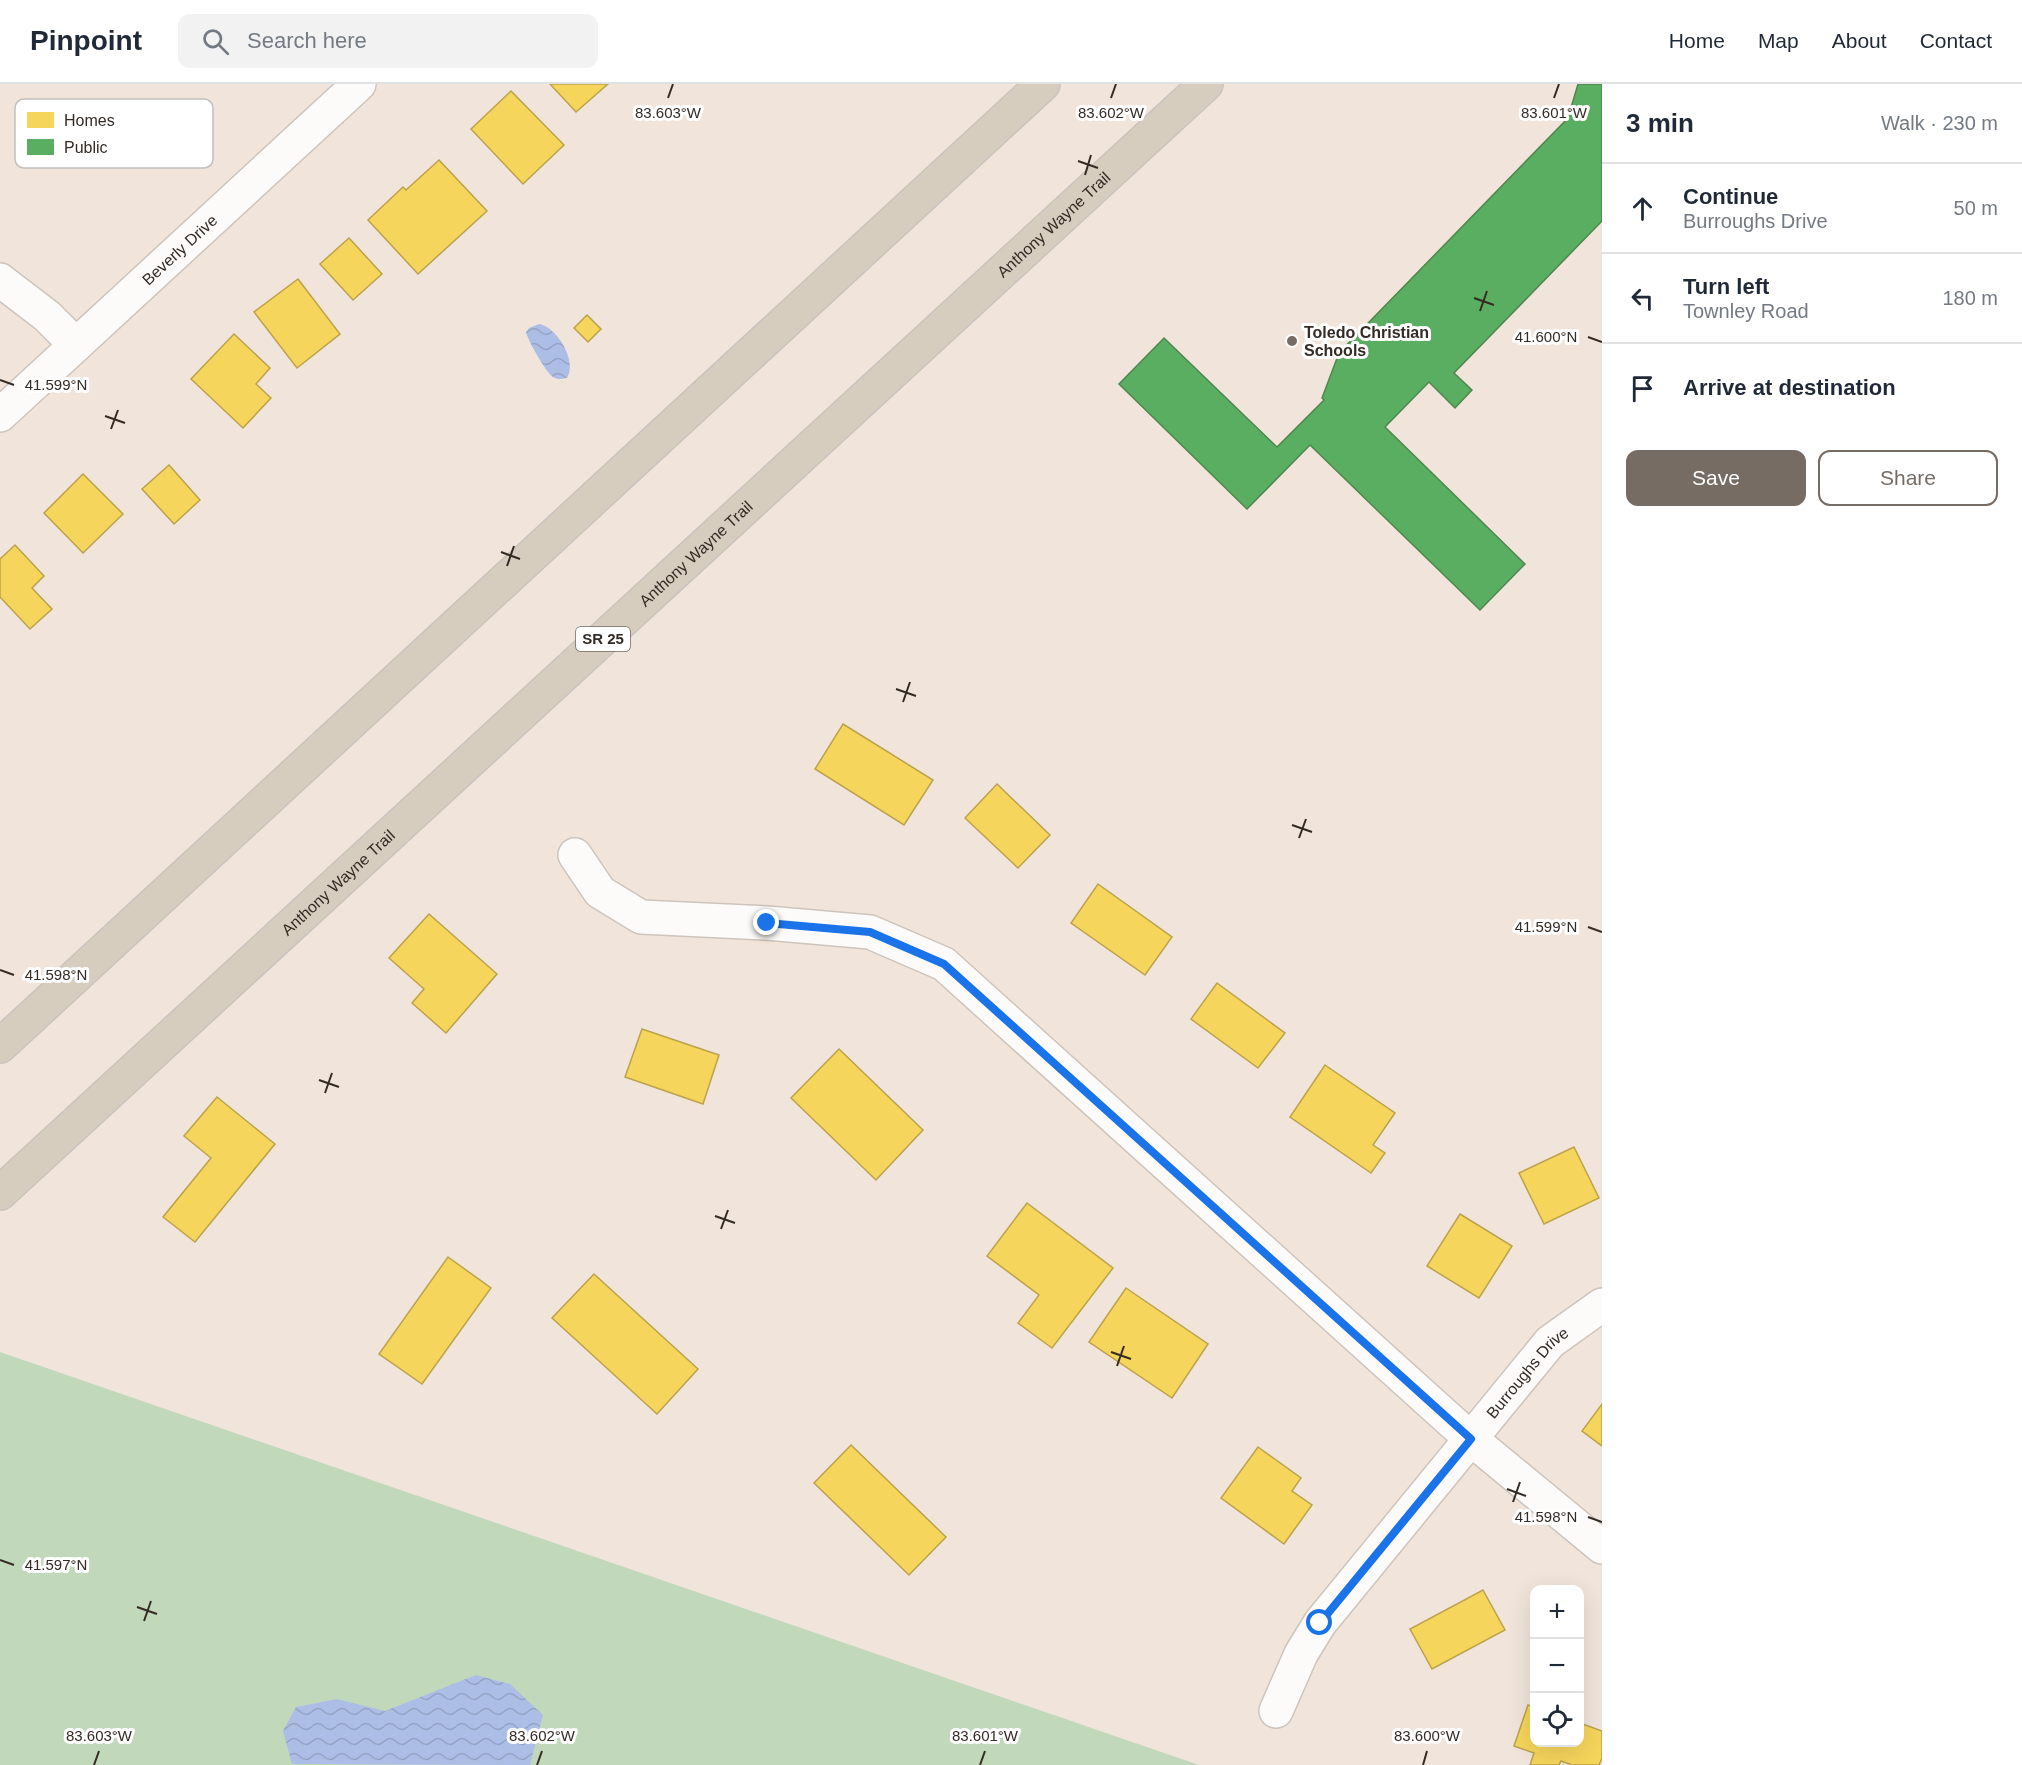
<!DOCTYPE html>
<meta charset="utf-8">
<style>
:root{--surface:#fff;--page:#f2f2f3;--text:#1f2937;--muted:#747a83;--line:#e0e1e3;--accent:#766c64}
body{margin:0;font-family:Arial,sans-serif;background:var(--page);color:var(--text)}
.controls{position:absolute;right:18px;bottom:18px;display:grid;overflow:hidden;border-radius:12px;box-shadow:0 6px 24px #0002}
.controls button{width:54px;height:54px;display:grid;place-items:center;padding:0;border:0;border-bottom:2px solid var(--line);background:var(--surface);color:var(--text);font:30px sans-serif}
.stop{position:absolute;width:18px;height:18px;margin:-14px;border:4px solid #1a73e8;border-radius:50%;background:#fff}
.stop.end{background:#1a73e8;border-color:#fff;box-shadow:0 2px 6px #0008}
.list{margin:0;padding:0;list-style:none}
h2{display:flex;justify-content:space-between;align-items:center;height:78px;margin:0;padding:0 24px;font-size:26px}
h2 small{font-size:20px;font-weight:400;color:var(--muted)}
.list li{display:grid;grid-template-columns:39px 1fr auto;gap:18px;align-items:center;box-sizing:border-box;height:90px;padding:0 24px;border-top:2px solid var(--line)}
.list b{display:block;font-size:22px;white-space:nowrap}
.list p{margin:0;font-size:20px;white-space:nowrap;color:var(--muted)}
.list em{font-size:20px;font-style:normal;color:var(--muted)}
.actions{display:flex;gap:12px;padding:18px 24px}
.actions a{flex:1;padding:14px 0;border:2px solid var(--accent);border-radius:12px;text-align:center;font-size:21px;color:var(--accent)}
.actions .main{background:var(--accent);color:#fff}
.icon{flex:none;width:33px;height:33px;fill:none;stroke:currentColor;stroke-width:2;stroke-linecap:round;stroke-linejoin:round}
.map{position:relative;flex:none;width:1602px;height:1681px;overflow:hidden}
header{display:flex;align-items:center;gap:36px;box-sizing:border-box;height:84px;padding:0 30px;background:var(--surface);border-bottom:2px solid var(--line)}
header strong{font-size:28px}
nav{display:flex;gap:33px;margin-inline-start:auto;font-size:21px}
.search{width:420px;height:54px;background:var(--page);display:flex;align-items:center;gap:15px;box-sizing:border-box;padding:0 21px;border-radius:12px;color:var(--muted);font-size:22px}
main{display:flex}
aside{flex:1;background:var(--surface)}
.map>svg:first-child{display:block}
</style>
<header>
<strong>Pinpoint</strong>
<div class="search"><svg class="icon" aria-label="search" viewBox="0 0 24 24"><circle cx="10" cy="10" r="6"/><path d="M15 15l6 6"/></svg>Search here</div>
<nav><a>Home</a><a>Map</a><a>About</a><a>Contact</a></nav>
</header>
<main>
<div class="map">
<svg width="1602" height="1681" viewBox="0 0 1602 1681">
<defs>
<pattern id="water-waves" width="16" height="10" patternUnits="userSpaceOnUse" patternTransform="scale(1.5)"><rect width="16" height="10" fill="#adbee6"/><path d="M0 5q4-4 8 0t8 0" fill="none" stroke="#95a3c5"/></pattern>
</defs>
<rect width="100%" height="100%" fill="#f1e5db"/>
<polygon fill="#c1d8bb" points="0,1268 1199,1681 0,1681"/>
<g fill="url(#water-waves)">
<path d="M539,240C556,242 578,277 567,294C561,295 558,296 553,293C547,290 527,255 526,248L529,244Z"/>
<polygon points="476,1591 510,1600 543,1631 530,1681 292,1680 283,1647 296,1623 337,1615 385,1627"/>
</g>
<g fill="#f6d55c" stroke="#bca24b" stroke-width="1.5">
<polygon points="550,0 608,0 576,28"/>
<polygon points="511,7 564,61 523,100 471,45"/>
<polygon points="439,76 487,127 418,190 368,136 403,103 406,106"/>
<polygon points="349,154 382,190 353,216 320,180"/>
<polygon points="298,195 340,250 297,284 254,228"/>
<polygon points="587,231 601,245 588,258 574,244"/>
<polygon points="234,250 270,284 256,300 271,314 243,344 191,295"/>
<polygon points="169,381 200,416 174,440 142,405"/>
<polygon points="83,390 123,430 83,469 44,429"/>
<polygon points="15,461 44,492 32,504 52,525 30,545 0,513 0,475"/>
<polygon points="843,640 933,696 904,741 815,685"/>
<polygon points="997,700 1050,751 1018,784 965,734"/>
<polygon points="1098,800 1172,853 1145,891 1071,839"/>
<polygon points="429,830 497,890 446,949 412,919 424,905 389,874"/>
<polygon points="1217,899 1285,949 1258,984 1191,935"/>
<polygon points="642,945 719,971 703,1020 625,993"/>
<polygon points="839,965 923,1046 876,1096 791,1014"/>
<polygon points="1325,981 1395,1029 1373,1061 1385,1069 1371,1089 1290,1033"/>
<polygon points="217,1013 275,1060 195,1158 163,1133 211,1074 184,1052"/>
<polygon points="1574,1063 1599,1114 1544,1140 1519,1089"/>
<polygon points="1027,1119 1113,1184 1052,1264 1018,1239 1039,1211 987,1172"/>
<polygon points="1460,1130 1512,1162 1479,1214 1427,1182"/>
<polygon points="448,1173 491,1204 422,1300 379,1270"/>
<polygon points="594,1190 698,1285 657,1330 552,1234"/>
<polygon points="1126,1204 1208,1260 1172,1314 1089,1258"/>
<polygon points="1602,1320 1602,1362 1582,1347"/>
<polygon points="851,1361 946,1453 909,1491 814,1399"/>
<polygon points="1258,1363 1301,1394 1292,1407 1312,1421 1284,1460 1221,1414"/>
<polygon points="1483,1506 1505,1546 1432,1585 1410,1545"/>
<polygon points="1528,1621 1534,1623 1534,1658 1580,1658 1580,1639 1602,1647 1602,1674 1599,1681 1572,1681 1561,1677 1559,1681 1530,1681 1534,1669 1514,1662"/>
</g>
<polygon fill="#5aae61" stroke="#4f874f" stroke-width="1.5" points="1578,0 1602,0 1602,137 1454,289 1472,306 1455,324 1429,298 1385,343 1525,480 1480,526 1310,361 1247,425 1119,300 1164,254 1277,363 1324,316 1322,314 1339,269 1568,34"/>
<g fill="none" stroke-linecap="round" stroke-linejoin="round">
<g stroke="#cdc4bc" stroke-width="36">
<g id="minor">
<polyline points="0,196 47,232 76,261"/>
<path id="s1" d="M0,331L359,0"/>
<polyline points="575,771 600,808 641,833 767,839 870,848 944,880 1471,1355 1602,1463"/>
<path id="s2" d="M1276,1627L1301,1570L1320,1539L1550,1258L1602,1221"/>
</g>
</g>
<g stroke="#cac3be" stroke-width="36">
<g id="highway">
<polyline points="0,962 1043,0"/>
<path id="s3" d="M0,1109L1206,0"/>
</g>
</g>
<use href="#minor" stroke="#fdfbfa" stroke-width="33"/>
<use href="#highway" stroke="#d7cdbe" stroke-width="33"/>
</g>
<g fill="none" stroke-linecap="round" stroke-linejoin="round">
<polyline stroke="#1a73e8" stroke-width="8" points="767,839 870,848 944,880 1471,1355 1320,1539"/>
</g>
<path fill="none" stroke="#342b24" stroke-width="2" d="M668,14L673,0M1111,14L1116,0M1554,14L1559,0M1078,77L1098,84M1085,91L1091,71M1474,214L1494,221M1480,227L1487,207M1588,253L1602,258M0,296L14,301M105,332L125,339M111,345L118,326M501,468L520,475M507,482L514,462M896,605L916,612M903,618L910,598M1292,741L1312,748M1299,754L1306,735M1588,843L1602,848M0,886L14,891M319,996L339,1003M325,1009L332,989M715,1132L735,1139M721,1145L728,1126M1111,1268L1131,1275M1117,1282L1124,1262M1507,1405L1526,1412M1513,1418L1520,1398M1588,1433L1602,1438M0,1476L14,1481M137,1523L157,1530M144,1537L151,1517M94,1681L99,1667M537,1681L542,1667M980,1681L985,1667M1423,1681L1427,1667"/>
<circle fill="#766c64" stroke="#fff" stroke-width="2" cx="1292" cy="257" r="6"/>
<g text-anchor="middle" stroke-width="6" stroke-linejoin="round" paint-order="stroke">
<rect fill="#fff" stroke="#716b66" stroke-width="1.5" x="576" y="543" width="54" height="24" rx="4.5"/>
<g font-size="15" font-weight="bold" fill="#342b24">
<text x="603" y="560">SR 25</text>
</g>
<g font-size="16" fill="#342b24" stroke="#fff">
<text dy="6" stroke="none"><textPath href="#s3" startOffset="1431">Anthony Wayne Trail</textPath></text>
<text dy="6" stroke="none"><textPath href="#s1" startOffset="244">Beverly Drive</textPath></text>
<text dy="6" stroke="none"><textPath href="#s3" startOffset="945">Anthony Wayne Trail</textPath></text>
<text dy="6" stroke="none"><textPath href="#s3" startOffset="459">Anthony Wayne Trail</textPath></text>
<text dy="6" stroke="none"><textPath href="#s2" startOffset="424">Burroughs Drive</textPath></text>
</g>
<g font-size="16" font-weight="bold" fill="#342b24" stroke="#fff" text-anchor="start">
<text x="1304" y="254">Toledo Christian<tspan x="1304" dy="18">Schools</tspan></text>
</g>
</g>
<rect x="15" y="15" width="198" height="69" rx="9" fill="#fff" stroke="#c2bfbd" stroke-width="1.5"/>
<rect x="27" y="28" width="27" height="16" fill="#f6d55c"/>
<rect x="27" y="55" width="27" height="16" fill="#5aae61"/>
<g font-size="16" fill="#342b24">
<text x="64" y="42">Homes</text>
<text x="64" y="69">Public</text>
</g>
<g font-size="15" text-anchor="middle" fill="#342b24" stroke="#fff" stroke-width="6" stroke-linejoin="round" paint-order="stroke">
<text x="668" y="34">83.603°W</text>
<text x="1111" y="34">83.602°W</text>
<text x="1554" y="34">83.601°W</text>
<text x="1546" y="258">41.600°N</text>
<text x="56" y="306">41.599°N</text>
<text x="1546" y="848">41.599°N</text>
<text x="56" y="896">41.598°N</text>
<text x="1546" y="1438">41.598°N</text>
<text x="56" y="1486">41.597°N</text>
<text x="99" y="1657">83.603°W</text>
<text x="542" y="1657">83.602°W</text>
<text x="985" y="1657">83.601°W</text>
<text x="1427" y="1657">83.600°W</text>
</g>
</svg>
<div class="controls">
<button>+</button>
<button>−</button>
<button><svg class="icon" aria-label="locate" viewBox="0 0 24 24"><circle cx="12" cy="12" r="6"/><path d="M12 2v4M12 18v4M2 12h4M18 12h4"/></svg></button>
</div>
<div class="stop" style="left:1320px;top:1539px"></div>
<div class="stop end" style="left:767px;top:839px"></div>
</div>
<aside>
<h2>3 min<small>Walk · 230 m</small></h2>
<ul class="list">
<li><svg class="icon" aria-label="ahead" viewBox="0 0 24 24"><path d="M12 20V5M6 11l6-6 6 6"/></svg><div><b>Continue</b><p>Burroughs Drive</p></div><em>50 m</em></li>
<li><svg class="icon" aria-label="left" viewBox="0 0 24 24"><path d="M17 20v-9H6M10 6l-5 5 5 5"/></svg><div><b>Turn left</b><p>Townley Road</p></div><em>180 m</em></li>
<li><svg class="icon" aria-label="arrive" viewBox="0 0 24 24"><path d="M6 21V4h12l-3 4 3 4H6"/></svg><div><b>Arrive at destination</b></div></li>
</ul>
<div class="actions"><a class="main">Save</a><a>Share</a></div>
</aside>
</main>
